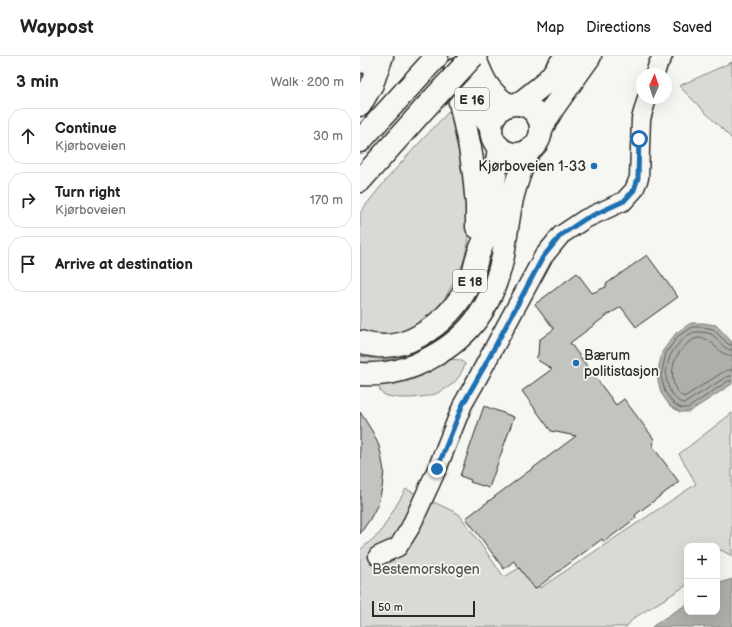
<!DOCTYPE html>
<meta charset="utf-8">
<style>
:root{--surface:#fff;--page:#f2f2f2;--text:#222;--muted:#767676;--line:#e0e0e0}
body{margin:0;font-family:"Balsamiq Sans",sans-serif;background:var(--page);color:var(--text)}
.controls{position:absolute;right:12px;bottom:12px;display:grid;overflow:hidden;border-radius:8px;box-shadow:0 4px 16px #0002}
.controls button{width:36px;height:36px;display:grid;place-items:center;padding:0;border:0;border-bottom:1px solid var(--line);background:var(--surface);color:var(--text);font:20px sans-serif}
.compass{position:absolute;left:276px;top:12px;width:36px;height:36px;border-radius:50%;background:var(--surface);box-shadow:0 4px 16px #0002;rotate:3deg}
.scale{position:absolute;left:12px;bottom:10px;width:103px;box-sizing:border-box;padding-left:4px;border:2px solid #2b2b2b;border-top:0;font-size:11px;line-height:14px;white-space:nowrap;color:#2b2b2b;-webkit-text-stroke:3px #f6f6f2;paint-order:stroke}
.stop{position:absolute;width:12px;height:12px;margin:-9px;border:3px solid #1f6fb2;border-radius:50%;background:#fff}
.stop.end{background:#1f6fb2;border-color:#fff;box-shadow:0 1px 4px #0008}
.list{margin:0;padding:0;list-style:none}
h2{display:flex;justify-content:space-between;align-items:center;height:52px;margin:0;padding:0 16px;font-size:17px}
h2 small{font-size:13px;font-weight:400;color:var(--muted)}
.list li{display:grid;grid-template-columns:26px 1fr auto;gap:12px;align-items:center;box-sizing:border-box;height:56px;margin:0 8px 8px;padding:0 8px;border:1px solid var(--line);border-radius:16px}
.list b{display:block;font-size:15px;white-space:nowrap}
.list p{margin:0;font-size:13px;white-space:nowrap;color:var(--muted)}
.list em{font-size:13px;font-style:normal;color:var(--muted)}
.icon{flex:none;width:22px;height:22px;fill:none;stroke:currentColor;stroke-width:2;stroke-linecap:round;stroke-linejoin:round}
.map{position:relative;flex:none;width:372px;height:571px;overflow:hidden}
header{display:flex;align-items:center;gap:24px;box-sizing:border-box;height:56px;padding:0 20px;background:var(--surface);border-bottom:1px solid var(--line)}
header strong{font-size:19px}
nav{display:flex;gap:22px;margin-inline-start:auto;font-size:14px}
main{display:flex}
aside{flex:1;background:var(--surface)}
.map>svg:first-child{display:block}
</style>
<header>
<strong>Waypost</strong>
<nav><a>Map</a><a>Directions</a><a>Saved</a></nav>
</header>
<main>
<aside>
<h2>3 min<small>Walk · 200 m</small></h2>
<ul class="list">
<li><svg class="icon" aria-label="ahead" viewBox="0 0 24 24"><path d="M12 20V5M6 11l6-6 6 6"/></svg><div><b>Continue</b><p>Kjørboveien</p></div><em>30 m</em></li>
<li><svg class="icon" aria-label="right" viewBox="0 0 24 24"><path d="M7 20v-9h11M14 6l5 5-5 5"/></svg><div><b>Turn right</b><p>Kjørboveien</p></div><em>170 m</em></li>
<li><svg class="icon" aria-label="arrive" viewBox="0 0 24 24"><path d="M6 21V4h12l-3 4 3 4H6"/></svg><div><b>Arrive at destination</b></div></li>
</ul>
</aside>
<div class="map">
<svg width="372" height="571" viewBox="0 0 372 571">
<rect width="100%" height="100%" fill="#f6f6f2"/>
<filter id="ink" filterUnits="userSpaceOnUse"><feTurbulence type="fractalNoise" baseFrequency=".025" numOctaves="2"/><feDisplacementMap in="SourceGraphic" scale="8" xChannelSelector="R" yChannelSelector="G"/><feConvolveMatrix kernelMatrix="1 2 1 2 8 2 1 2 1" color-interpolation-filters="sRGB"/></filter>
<g filter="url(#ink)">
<g fill="#d9d9d5" stroke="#828280">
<polygon points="372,6 372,83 319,30"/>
<path d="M93,51L111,163L108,188L103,208L95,224L86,240L75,255L61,267L49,274L34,279L23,281L0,276V157C28,119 61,85 93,51Z"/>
<path d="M131,201L133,202L129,220L105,266L55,303L0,309V300C14,303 25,305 40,303C44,302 47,301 51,299C82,288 107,262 120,232C124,223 126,213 129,203Z"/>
<path d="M89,303L100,304L105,308C102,316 98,324 91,329C86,333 78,337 72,339C62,342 28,345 21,336C19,333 19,330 20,327C28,327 37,328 45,326C61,322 75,312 89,303Z"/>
<polygon points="372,357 372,500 361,494 357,498 357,490 327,490 327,529 274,562 266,571 0,571 0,494 20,477 46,433 99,458 144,521 163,510 180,532 336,428 319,398"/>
</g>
<g fill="#aeaeab" stroke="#7a7a78">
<polygon points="331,267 343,267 356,269 372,286 372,328 329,356 320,356 310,350 301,337 297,320 302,296 316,277"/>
<path d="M372,523V571H292C303,562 315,556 327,548V556H357V528Z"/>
</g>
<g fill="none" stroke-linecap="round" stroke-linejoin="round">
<g stroke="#5f5f5e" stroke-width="1">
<polyline points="372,289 368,288 353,273 343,271 333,271 318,280 306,297 301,320 305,336 313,347 321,352 328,352 368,325 372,325"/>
<path d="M372,294C361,293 359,282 351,278C347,276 340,276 335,276C326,278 315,291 311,298C309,302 306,315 306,319C306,326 309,334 313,339C316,344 320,347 325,347L366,321L372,320"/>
<path d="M372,300C355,299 355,281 338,282C330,283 319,295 316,302C310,314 311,335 324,341L363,316L367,314H372"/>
</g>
</g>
<g fill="#c3c3c0" stroke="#2b2b2b">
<polygon points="287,199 318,241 276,271 261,251 246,260 210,287 256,349 264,343 294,383 293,391 319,426 275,459 276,462 244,486 242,483 175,533 154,505 144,513 106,462 216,380 191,375 162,335 192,313 179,305 176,302 178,299 179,284 194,273 175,248 217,217 232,237 246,231 246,228"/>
<polygon points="124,350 154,361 129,432 110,426 111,424 100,420"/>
<polygon points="0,356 12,375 19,390 21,398 24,415 22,432 18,448 10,463 0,478"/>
</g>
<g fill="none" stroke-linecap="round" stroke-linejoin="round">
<g stroke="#2b2b2b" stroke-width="21">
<g id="minor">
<polyline points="295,18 298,8 303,0"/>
<polyline points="18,500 38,491 50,472 77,413 103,348 115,327 183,201 201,179 225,163 264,145 274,134 279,122 281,63 287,42"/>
</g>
</g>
<g stroke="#2b2b2b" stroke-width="25">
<g id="highway">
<path d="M114,0C123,23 127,35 148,49"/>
<polyline points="0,6 1,0"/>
<polyline points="95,14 100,46 110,92 114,118 117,149 117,171"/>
<polyline points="101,25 119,55 131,71"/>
<polyline points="159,48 184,28 192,19 206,0"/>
<circle cx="156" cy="73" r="25"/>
<polyline points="0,49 12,28 22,0"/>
<polyline points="181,73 193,52 230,0"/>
<polyline points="0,85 77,0"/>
<polyline points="0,125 65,52"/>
<path d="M0,286C20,293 40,291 59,280C81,268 100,248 110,225C114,217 115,208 118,199C120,193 123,188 125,182C127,174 128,166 129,158C133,136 136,114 139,91"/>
<path d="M0,318C25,320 48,314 70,302C113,279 133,247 143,200C146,181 148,162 152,143C156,126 162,110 169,94"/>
</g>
</g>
<use href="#minor" stroke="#f6f6f2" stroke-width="18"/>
<use href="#highway" stroke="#f6f6f2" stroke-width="22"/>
<g stroke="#2b2b2b" stroke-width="25" stroke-linecap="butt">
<polyline id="highway-bridge" points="65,52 113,0"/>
</g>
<use href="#highway-bridge" stroke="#f6f6f2" stroke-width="22"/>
</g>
</g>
<g fill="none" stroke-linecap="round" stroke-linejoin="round" filter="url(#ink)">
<polyline stroke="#1f6fb2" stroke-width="5" points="77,413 103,348 124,311 183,201 201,179 225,163 264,145 274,134 278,122 279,83"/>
</g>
<g fill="#1f6fb2" stroke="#f6f6f2" stroke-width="1.5">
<circle cx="234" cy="110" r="4"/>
<circle cx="216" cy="307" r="4"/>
</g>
<g text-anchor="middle" stroke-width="3.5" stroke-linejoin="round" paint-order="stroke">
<g fill="#f6f6f2" stroke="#686867" stroke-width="1">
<rect x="95" y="32" width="34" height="22" rx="3"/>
<rect x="93" y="214" width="34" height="22" rx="3"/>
</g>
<g font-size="13" font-weight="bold" fill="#2b2b2b">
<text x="112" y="48">E 16</text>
<text x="110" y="230">E 18</text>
</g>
<g font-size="14" fill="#2b2b2b" stroke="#f6f6f2" text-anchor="end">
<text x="226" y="115">Kjørboveien 1-33</text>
<text x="224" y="304" text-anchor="start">Bærum<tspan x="224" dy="16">politistasjon</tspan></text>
</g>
<g font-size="14" fill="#565656" stroke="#f6f6f2">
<text x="66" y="518">Bestemorskogen</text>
</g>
</g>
</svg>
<div class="controls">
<button>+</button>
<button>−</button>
</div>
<svg class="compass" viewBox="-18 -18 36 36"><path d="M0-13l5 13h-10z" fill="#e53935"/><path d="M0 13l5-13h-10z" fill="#767676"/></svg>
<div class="scale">50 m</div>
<div class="stop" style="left:279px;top:83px"></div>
<div class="stop end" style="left:77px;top:413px"></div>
</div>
</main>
